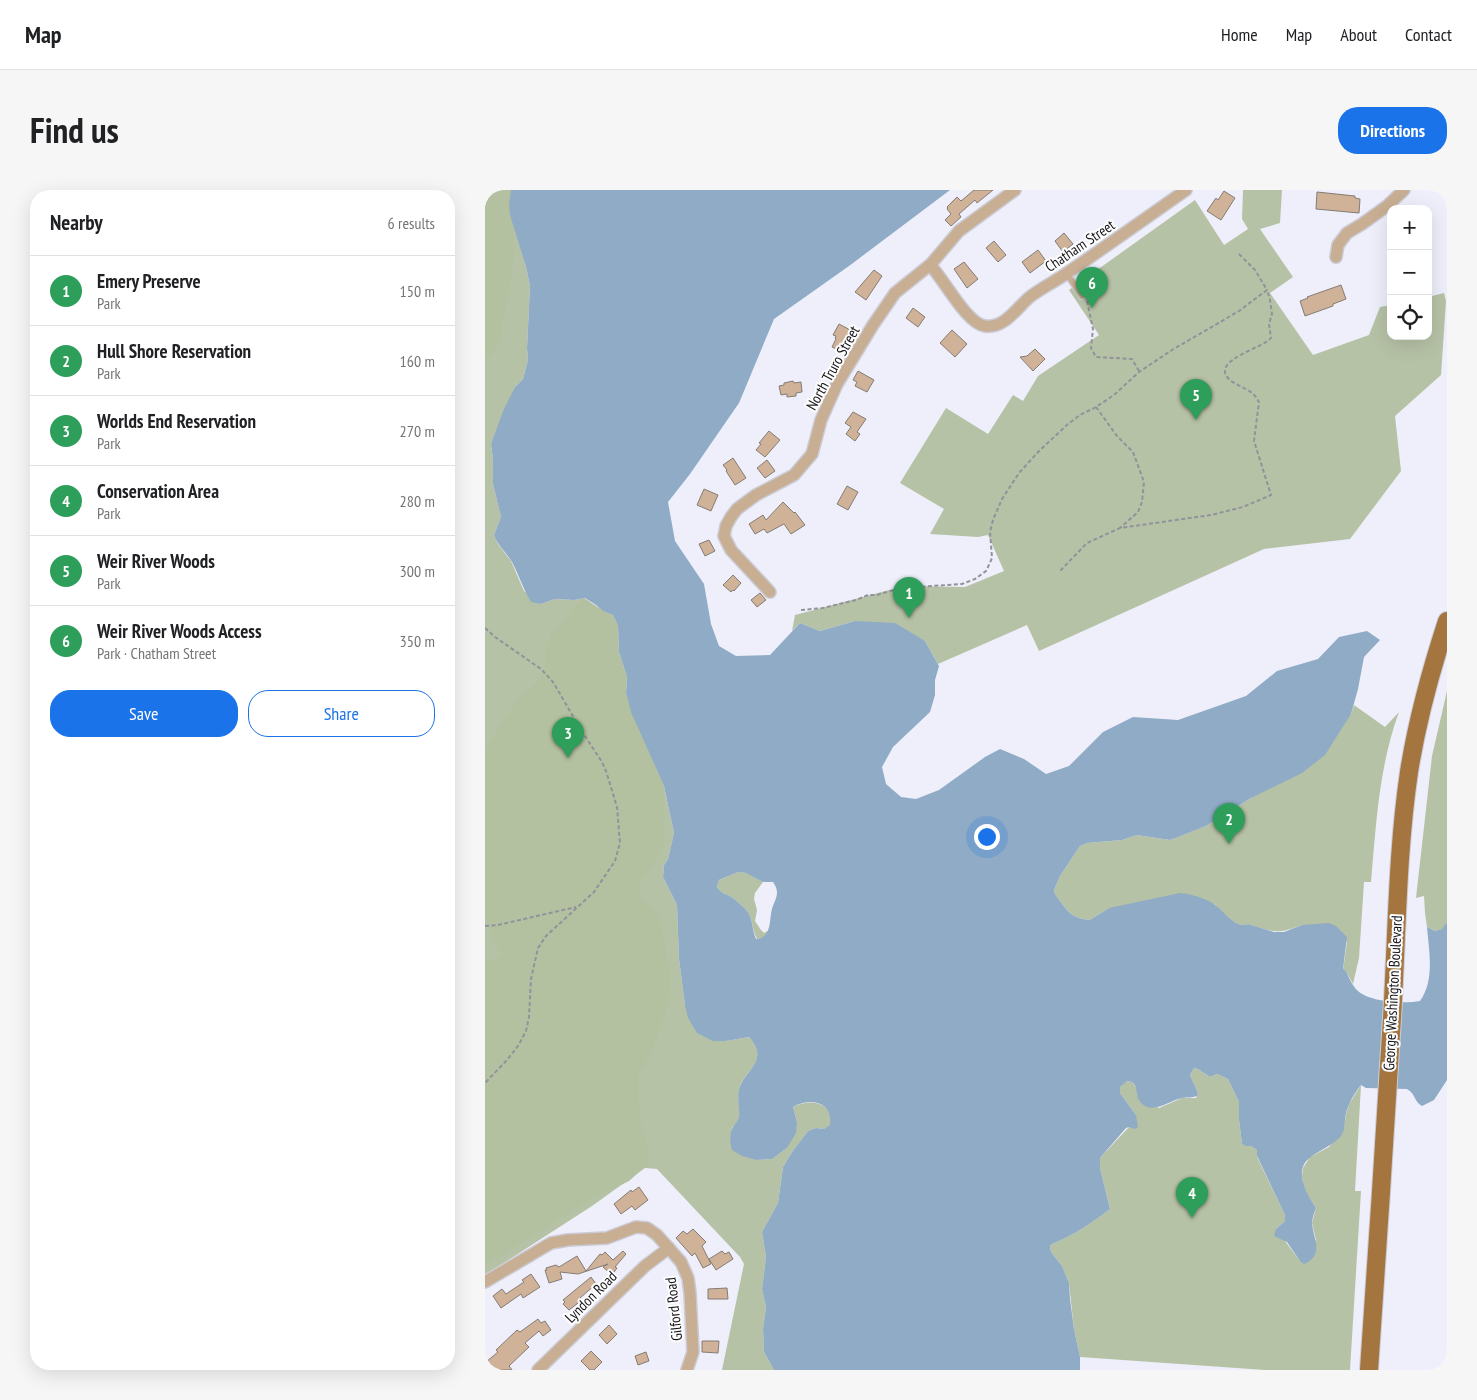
<!DOCTYPE html>
<meta charset="utf-8">
<style>
:root{--surface:#fff;--page:#f6f6f6;--text:#202124;--muted:#757577;--line:#e0e0e0;--accent:#1a73e8}
body{margin:0;font-family:"PT Sans Narrow",sans-serif;background:var(--page);color:var(--text)}
.controls{position:absolute;right:15px;top:15px;display:grid;overflow:hidden;border-radius:10px;box-shadow:0 5px 20px #0002}
.controls button{width:45px;height:45px;display:grid;place-items:center;padding:0;border:0;border-bottom:1px solid var(--line);background:var(--surface);color:var(--text);font:25px sans-serif}
.you{position:absolute;left:501px;top:646px;width:18px;height:18px;margin:-12px;border:4px solid #fff;border-radius:50%;background:#1a73e8;box-shadow:0 0 0 8px #1a73e833}
.badge{display:grid;place-items:center;width:32px;height:32px;border-radius:50%;background:var(--accent);color:#fff;font-size:16px;font-weight:700}
.pin{position:absolute;translate:-50% -41px;filter:drop-shadow(0 1px 2px #0008)}
.pin::after{content:'';position:absolute;top:26px;width:18px;height:15px;background:inherit;clip-path:polygon(0 0,100% 0,50% 100%)}
.list{margin:0;padding:0;list-style:none}
h2{display:flex;justify-content:space-between;align-items:center;height:65px;margin:0;padding:0 20px;font-size:21px}
h2 small{font-size:16px;font-weight:400;color:var(--muted)}
.list li{display:grid;grid-template-columns:32px 1fr auto;gap:15px;align-items:center;box-sizing:border-box;height:70px;padding:0 20px;border-top:1px solid var(--line)}
.list b{display:block;font-size:19px;white-space:nowrap}
.list p{margin:0;font-size:16px;white-space:nowrap;color:var(--muted)}
.list em{font-size:16px;font-style:normal;color:var(--muted)}
.actions{display:flex;gap:10px;padding:15px 20px}
.actions a{flex:1;padding:11px 0;border:1px solid var(--accent);border-radius:20px;text-align:center;font-size:18px;color:var(--accent)}
.actions .main{background:var(--accent);color:#fff}
.icon{flex:none;width:28px;height:28px;fill:none;stroke:currentColor;stroke-width:2;stroke-linecap:round;stroke-linejoin:round}
.map{position:relative;flex:none;width:962px;height:1180px;overflow:hidden;border-radius:20px}
header{display:flex;align-items:center;gap:30px;box-sizing:border-box;height:70px;padding:0 25px;background:var(--surface);border-bottom:1px solid var(--line)}
header strong{font-size:24px}
nav{display:flex;gap:28px;margin-inline-start:auto;font-size:18px}
.intro{display:flex;align-items:center;justify-content:space-between;box-sizing:border-box;height:120px;padding:0 30px}
h1{margin:0;font-size:35px}
.button{padding:12px 22px;border-radius:20px;background:var(--accent);color:#fff;font-size:18px;font-weight:700}
main{display:flex;gap:30px;padding:0 30px}
aside{flex:1;background:var(--surface);border-radius:20px;box-shadow:0 5px 20px #0002}
.map>svg:first-child{display:block}
</style>
<header>
<strong>Map</strong>
<nav><a>Home</a><a>Map</a><a>About</a><a>Contact</a></nav>
</header>
<div class="intro"><h1>Find us</h1><a class="button">Directions</a></div>
<main>
<aside>
<h2>Nearby<small>6 results</small></h2>
<ul class="list">
<li><span class="badge" style="background:#2e9e5b">1</span><div><b>Emery Preserve</b><p>Park</p></div><em>150 m</em></li>
<li><span class="badge" style="background:#2e9e5b">2</span><div><b>Hull Shore Reservation</b><p>Park</p></div><em>160 m</em></li>
<li><span class="badge" style="background:#2e9e5b">3</span><div><b>Worlds End Reservation</b><p>Park</p></div><em>270 m</em></li>
<li><span class="badge" style="background:#2e9e5b">4</span><div><b>Conservation Area</b><p>Park</p></div><em>280 m</em></li>
<li><span class="badge" style="background:#2e9e5b">5</span><div><b>Weir River Woods</b><p>Park</p></div><em>300 m</em></li>
<li><span class="badge" style="background:#2e9e5b">6</span><div><b>Weir River Woods Access</b><p>Park · Chatham Street</p></div><em>350 m</em></li>
</ul>
<div class="actions"><a class="main">Save</a><a>Share</a></div>
</aside>
<div class="map">
<svg width="962" height="1180" viewBox="0 0 962 1180">
<rect width="100%" height="100%" fill="#eeeffa"/>
<g fill="#b6c2a6">
<path d="M0,0H26L28,31L41,77L45,96L42,158L43,170L38,189L30,197L6,254L8,269V294L16,327L9,345L13,354L26,371L39,401L56,414L70,409L89,410L99,408L179,596L189,643L183,669L179,675L178,687L192,715L194,769L200,815L241,851L264,847C285,871 262,878 255,896C251,906 256,918 254,928C253,932 250,935 247,938L272,970L287,969L302,958L312,932L308,917C326,908 348,912 346,935L339,939L331,938L323,941L307,962L298,977L293,1013L277,1042L281,1067L277,1099L281,1117L278,1139L279,1162L289,1180H237L259,1074L255,1067L172,979L160,978L107,1016L0,1085Z"/>
<polygon points="758,0 797,0 795,33 775,39 808,87 785,103 828,165 884,145 895,117 906,115 906,146 943,146 943,107 959,103 961,111 956,185 910,226 916,281 865,349 779,359 554,461 542,435 453,474 440,451 370,431 335,441 315,433 307,441 310,425 419,396 480,397 519,381 503,345 493,347 445,344 459,319 415,293 461,218 503,244 528,205 538,211 553,186 614,145 584,100 710,10 739,55 763,39 757,29"/>
<polygon points="962,501 962,732 958,739 950,741 942,737 940,723 939,706 931,708 947,566"/>
<path d="M869,515L900,537L914,522C894,576 891,635 886,692H879L874,768L868,794L861,781L858,780L862,752L817,735C791,745 789,742 763,734C750,739 738,722 729,714L624,718L605,730C584,728 582,720 570,704L569,700L575,686L595,656L602,653L637,650L652,645L685,650L721,636L766,608L866,524Z"/>
<path d="M253,682L262,683L278,692L270,703L269,709L272,720L270,731L276,740L279,743L284,740C280,746 279,749 272,749C267,740 268,730 263,722C259,717 253,712 248,708C242,704 236,704 232,697L234,690Z"/>
<path d="M709,878L713,879L725,887L732,884L743,889L754,912V930L757,954L766,956L772,960V967L800,1025V1031L791,1039L815,1071L831,1050L827,1033L831,1018L823,1006L818,994L817,986L818,978L825,967L844,957L859,938L861,924L864,914L876,895L870,1001H876L865,1180H780L595,1167L589,1139L584,1093L577,1076L566,1062L565,1056L567,1054C589,1045 607,1033 625,1019L615,978V968L644,937L651,925L635,903V897L641,891L647,892L652,899V905L674,918L697,908H711L713,903L705,885Z"/>
</g>
<g fill="#b3c1a0">
<polygon points="0,0 26,0 25,25 28,31 30,59 22,113 17,131 17,145 9,162 0,168"/>
<path d="M99,408C109,414 117,421 128,425L133,436L134,462L142,487L141,502L153,540L179,596V655L168,675L155,692L156,709L165,715L174,727L185,783L183,816L166,864L154,883L153,903L155,931L162,955L163,974L144,991L103,1011L0,1076V772L17,766C9,756 8,744 0,733V560L33,509L55,490L60,475L61,457L67,442L78,433L90,416Z"/>
</g>
<path fill="#8fabc5" fill-rule="evenodd" d="M26,0H465L364,76L289,129L254,213L205,284L183,312L190,351L219,394L226,434L234,456L251,466L285,465L315,433L335,441L370,431L410,433L440,451L454,476L450,490V505L445,522L408,557L397,577L401,594L416,607L431,609L454,600L500,567L515,559L539,569L561,584L584,576L618,542L648,527L693,530L761,506L792,481L833,469L854,447L882,441L895,450L879,467L873,499L866,524L840,565L817,583L766,608L721,636L693,647L685,650L652,645L637,650L602,653L595,656L575,686L569,700L570,704C582,720 584,728 605,730L624,718L695,703C706,704 721,708 730,715C740,722 750,739 763,734L789,742H799L817,735L844,733L851,736L862,747L858,779L861,781C864,787 867,796 873,801C885,812 919,814 935,811C950,790 944,761 942,737L950,741L957,739L962,732V890L949,910L937,916C929,912 931,904 922,899L881,898L876,895C869,904 864,912 861,923C859,931 861,939 856,946C848,955 837,959 827,966C807,979 821,1003 831,1018C829,1023 827,1029 827,1034C829,1049 839,1066 819,1074L815,1071L802,1052L789,1046L791,1039L800,1031V1025L772,966V960L766,956H761L757,954L754,930V912L743,889L732,884L725,887L713,879L709,878L705,885L713,903L712,906C707,908 702,907 697,908C683,911 665,927 654,910C651,906 653,903 651,899C651,896 649,894 647,892L642,891L635,897V903L651,925L653,937L650,939L644,937L641,938L615,968V978L625,1019C607,1033 589,1045 567,1054L565,1056L566,1062L577,1076L584,1093L585,1109L589,1139L595,1167V1180H289L279,1162L278,1139L281,1117L277,1099L281,1067L277,1042L293,1013L298,977L307,962L323,941L331,938L339,939L345,935C348,912 326,907 308,917L312,932L311,943L302,958L287,969L272,970L257,966L247,960C245,952 244,945 248,937C250,934 253,931 254,927C255,917 251,905 255,896C263,878 284,870 264,847L241,851H228L212,843L203,828L200,815L194,769L192,715L178,687L179,675L183,669L189,643L179,596L146,522L141,502L142,487L134,462L133,436L128,425L118,421L111,415L100,408L89,410L70,409L56,414L46,412C38,399 34,385 27,372C21,362 13,356 9,345L16,327L8,294V269L6,254L19,219L30,197L38,189L43,170L42,158L45,96L41,77L25,25L24,15ZM253,682L261,683L278,692H288C296,703 290,709 287,719C284,730 287,748 271,749C267,740 268,730 263,722C259,717 253,712 248,708C242,704 236,704 232,697L234,690Z"/>
<g fill="#cfb298" stroke="#847c74">
<polygon points="489,0 508,0 492,13 490,10 474,24 476,27 466,36 460,30 466,24 462,19 463,18 462,17 472,7 476,11"/>
<polygon points="739,1 750,8 736,30 722,21 731,8 733,10"/>
<polygon points="832,2 870,6 870,8 875,9 874,23 831,19"/>
<polygon points="579,43 588,54 578,62 570,51"/>
<polygon points="509,51 521,65 513,72 501,58"/>
<polygon points="553,60 561,71 545,83 537,72"/>
<polygon points="479,72 493,89 482,98 469,79"/>
<polygon points="389,80 397,86 381,110 370,102"/>
<polygon points="856,95 861,109 848,114 848,116 820,126 815,111 823,108 822,107"/>
<polygon points="428,118 440,127 433,137 421,128"/>
<polygon points="354,134 369,142 358,162 347,157 351,149 350,148 351,146 348,145"/>
<polygon points="467,140 482,154 470,167 455,153"/>
<polygon points="550,159 560,169 548,181 535,167 542,166"/>
<polygon points="373,181 389,190 382,202 370,196 372,192 368,190"/>
<polygon points="308,191 309,193 316,192 317,202 311,203 311,206 302,207 302,204 296,205 294,196 299,195 299,193"/>
<polygon points="368,222 381,229 372,242 375,244 370,251 361,244 366,237 360,233"/>
<polygon points="284,241 295,250 280,267 271,260 276,254 274,253"/>
<polygon points="248,268 261,288 250,295 241,281 242,280 238,275"/>
<polygon points="282,270 290,281 280,288 272,278"/>
<polygon points="362,296 373,302 363,320 352,314"/>
<polygon points="219,299 233,305 226,321 212,315"/>
<polygon points="298,312 309,323 310,322 320,335 306,344 299,334 282,343 279,339 270,344 264,334 278,325 281,330"/>
<polygon points="224,350 230,361 220,366 214,354"/>
<polygon points="248,385 256,393 249,401 248,400 246,402 238,395"/>
<polygon points="275,403 281,410 272,417 266,410"/>
<polygon points="154,997 163,1010 150,1020 147,1016 136,1024 129,1014 146,1000 147,1002"/>
<polygon points="208,1039 221,1052 217,1056 226,1074 218,1078 210,1063 207,1066 191,1048 198,1041 202,1044"/>
<polygon points="138,1061 141,1064 130,1077 132,1078 127,1085 118,1077 123,1074 93,1084 75,1082 77,1089 64,1093 60,1080 62,1080 61,1078 71,1075 74,1077 92,1066 101,1081 115,1064 117,1065 120,1062 128,1070"/>
<polygon points="237,1061 240,1064 244,1062 248,1069 231,1080 224,1069"/>
<polygon points="46,1084 55,1097 38,1108 36,1104 16,1118 8,1106 17,1099 21,1104 39,1092 37,1090"/>
<polygon points="106,1087 111,1094 95,1108 97,1110 84,1120 78,1114 80,1112 78,1110"/>
<polygon points="242,1098 243,1109 223,1109 223,1099"/>
<polygon points="53,1129 56,1133 60,1131 66,1140 58,1146 54,1141 40,1153 44,1157 24,1176 27,1180 7,1180 1,1172 13,1162 11,1160 32,1140 35,1142"/>
<polygon points="124,1135 132,1144 122,1154 114,1145"/>
<polygon points="217,1151 234,1151 233,1163 217,1162"/>
<polygon points="106,1161 117,1172 109,1180 105,1180 96,1171"/>
<polygon points="161,1162 164,1171 153,1175 150,1166"/>
</g>
<g fill="none" stroke-linecap="round" stroke-linejoin="round">
<g stroke="#cbccd6" stroke-width="8">
<polyline id="service" points="582,84 597,106"/>
</g>
<g stroke="#cbccd6" stroke-width="14">
<g id="minor">
<polyline points="961,0 962,1"/>
<polyline points="851,67 853,55 862,43 877,34 902,16 919,0"/>
<path d="M445,75C459,89 481,133 500,136C520,139 533,116 546,106C558,97 571,91 582,83C622,56 661,28 701,0"/>
<polyline points="285,402 246,360 239,346 241,336 246,327 252,319 271,305 309,285 327,264 336,230 352,194 388,135 410,103 446,74 474,41 530,0"/>
<polyline points="0,1092 66,1053 83,1050 122,1048 151,1037 162,1038 172,1045 196,1072 203,1088 205,1103 208,1162 202,1180"/>
<polyline points="53,1180 160,1076 184,1058"/>
</g>
</g>
<g stroke="#cbccd6" stroke-width="20">
<path id="primary" d="M884,1180C892,1063 900,945 907,828C912,746 912,663 924,582C932,531 946,480 962,431"/>
</g>
<g stroke="#91929a" stroke-width="2" stroke-dasharray="4 2.5" stroke-linecap="butt">
<polyline points="754,64 770,80 782,100"/>
<polyline points="602,111 608,139 606,158 611,167 647,169 654,181"/>
<polyline points="611,217 632,246 648,262 659,292 657,312 653,322 635,338"/>
<path d="M316,420L338,418L371,410L383,405H392L416,398L477,394L490,389L501,381L503,377L507,368L505,342L508,330L517,309L534,283L554,261L583,234L595,225L611,217L629,205L654,182L687,160L754,121L782,100L785,110L787,124L784,134L786,148C778,158 727,170 743,188C749,195 760,197 767,203C770,205 772,209 774,212L769,251L786,305L758,317L726,325L635,338L602,353L574,382"/>
<polyline points="0,438 10,447 56,479 68,492 96,540 117,572 121,581 132,617 135,653 130,671 109,702 61,746 53,758 46,789 44,827 41,841 33,856 22,870 0,893"/>
<polyline points="0,736 13,735 91,717"/>
</g>
<use href="#service" stroke="#c8ae92" stroke-width="5.5"/>
<use href="#minor" stroke="#c8ae92" stroke-width="11"/>
<use href="#primary" stroke="#a4753f" stroke-width="18"/>
</g>
<g text-anchor="middle" stroke-width="4" stroke-linejoin="round" paint-order="stroke">
<g font-size="15" fill="#16161a" stroke="#fdfdfd">
<text transform="translate(595 56) rotate(-34)" y="5">Chatham Street</text>
<text transform="translate(348 178) rotate(-61)" y="5">North Truro Street</text>
<text transform="translate(908 803) rotate(-87)" y="5">George Washington Boulevard</text>
<text transform="translate(106 1107) rotate(-45)" y="5">Lyndon Road</text>
<text transform="translate(189 1119) rotate(-96)" y="5">Gilford Road</text>
</g>
</g>
</svg>
<div class="controls">
<button>+</button>
<button>−</button>
<button><svg class="icon" aria-label="locate" viewBox="0 0 24 24"><circle cx="12" cy="12" r="6"/><path d="M12 2v4M12 18v4M2 12h4M18 12h4"/></svg></button>
</div>
<div class="you"></div>
<div class="pin badge" style="left:424px;top:428px;background:#2e9e5b">1</div>
<div class="pin badge" style="left:744px;top:654px;background:#2e9e5b">2</div>
<div class="pin badge" style="left:83px;top:568px;background:#2e9e5b">3</div>
<div class="pin badge" style="left:707px;top:1028px;background:#2e9e5b">4</div>
<div class="pin badge" style="left:711px;top:230px;background:#2e9e5b">5</div>
<div class="pin badge" style="left:607px;top:118px;background:#2e9e5b">6</div>
</div>
</main>
